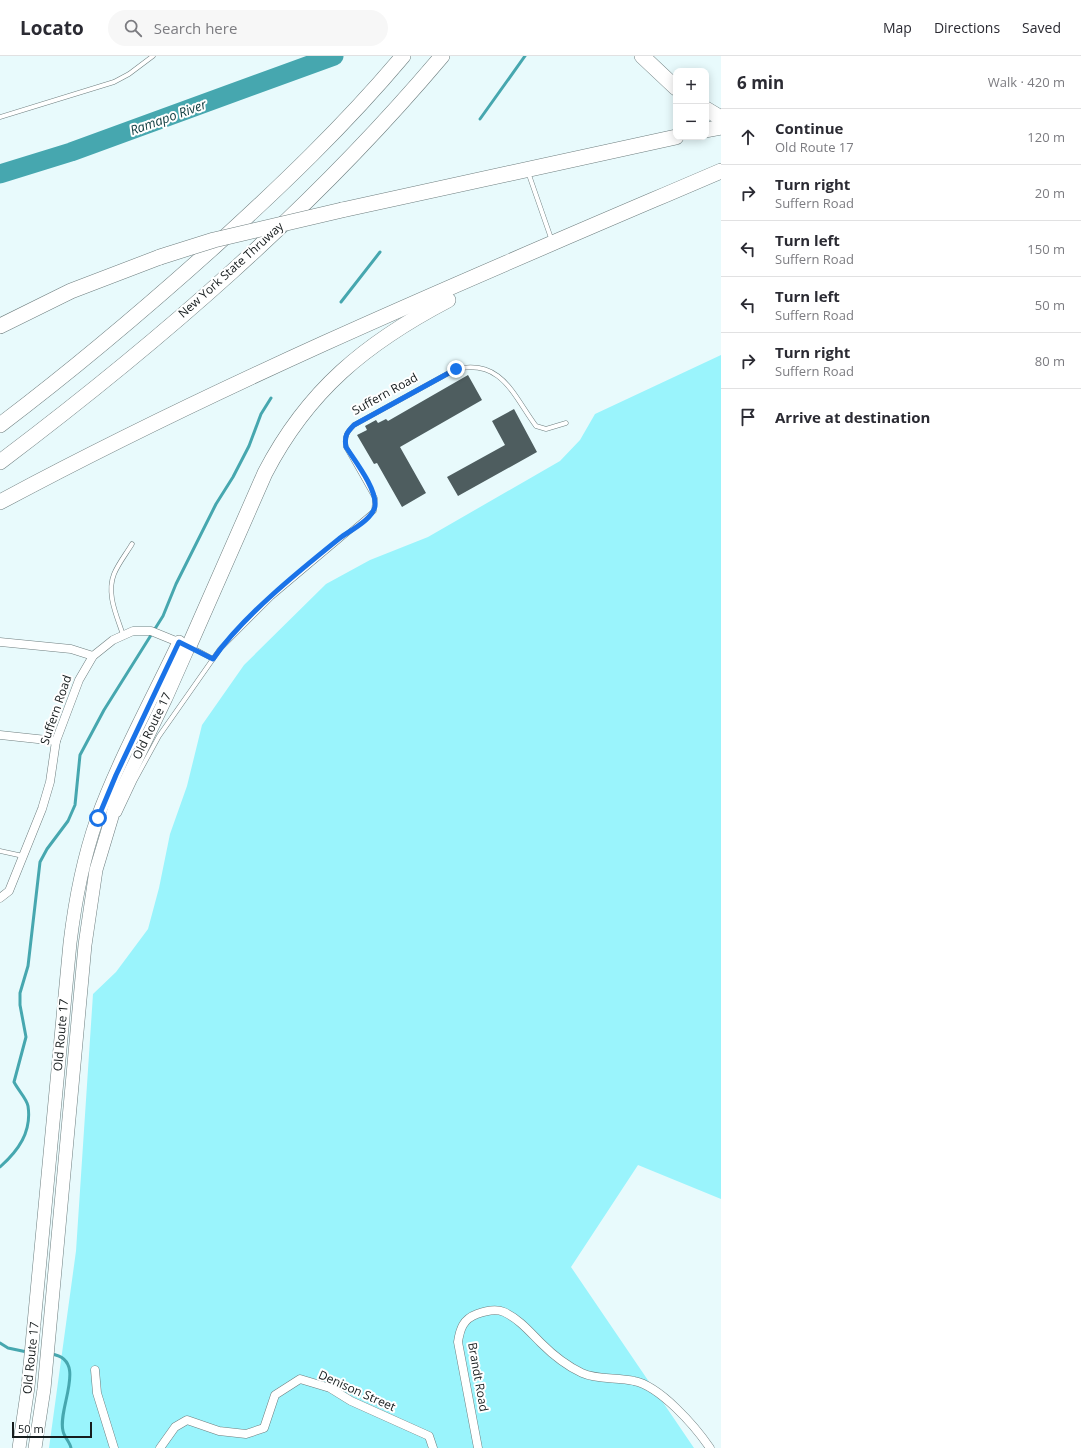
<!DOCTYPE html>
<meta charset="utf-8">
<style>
:root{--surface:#fff;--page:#f7f7f7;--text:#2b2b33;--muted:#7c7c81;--line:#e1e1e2}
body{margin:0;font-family:"Open Sans",sans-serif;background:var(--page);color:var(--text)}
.controls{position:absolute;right:12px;top:12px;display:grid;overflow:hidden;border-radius:8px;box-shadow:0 2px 10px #0003}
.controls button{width:36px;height:36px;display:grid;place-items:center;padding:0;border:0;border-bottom:1px solid var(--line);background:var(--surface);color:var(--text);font:20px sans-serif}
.scale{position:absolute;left:12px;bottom:10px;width:80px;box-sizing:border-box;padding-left:4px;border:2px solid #161c1d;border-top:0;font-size:11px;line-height:14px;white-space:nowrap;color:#161c1d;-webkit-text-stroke:3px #fff;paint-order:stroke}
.stop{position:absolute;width:12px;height:12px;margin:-9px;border:3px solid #1a73e8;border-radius:50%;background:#fff}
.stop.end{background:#1a73e8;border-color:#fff;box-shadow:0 1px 4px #0008}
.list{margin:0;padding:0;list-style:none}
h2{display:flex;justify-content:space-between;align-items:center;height:52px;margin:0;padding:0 16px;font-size:17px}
h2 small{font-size:13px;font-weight:400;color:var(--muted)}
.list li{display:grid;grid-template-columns:26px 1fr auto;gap:12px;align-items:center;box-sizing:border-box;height:56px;padding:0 16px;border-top:1px solid var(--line)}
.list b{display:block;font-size:15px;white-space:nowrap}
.list p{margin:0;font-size:13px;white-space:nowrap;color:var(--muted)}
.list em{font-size:13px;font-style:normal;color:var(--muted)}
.icon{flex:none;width:22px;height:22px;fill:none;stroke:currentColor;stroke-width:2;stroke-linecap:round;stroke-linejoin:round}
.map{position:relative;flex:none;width:721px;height:1392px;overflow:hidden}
header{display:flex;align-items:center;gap:24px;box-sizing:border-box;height:56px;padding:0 20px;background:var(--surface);border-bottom:1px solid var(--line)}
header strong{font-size:19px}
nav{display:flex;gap:22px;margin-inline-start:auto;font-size:14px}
.search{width:280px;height:36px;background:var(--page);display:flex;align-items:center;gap:10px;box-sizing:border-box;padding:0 14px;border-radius:22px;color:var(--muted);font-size:15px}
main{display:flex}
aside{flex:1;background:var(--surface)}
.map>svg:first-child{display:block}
</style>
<header>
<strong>Locato</strong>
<div class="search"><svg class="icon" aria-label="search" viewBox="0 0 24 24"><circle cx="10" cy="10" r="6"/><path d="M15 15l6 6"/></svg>Search here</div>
<nav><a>Map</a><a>Directions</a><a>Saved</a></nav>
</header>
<main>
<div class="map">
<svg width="721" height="1392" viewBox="0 0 721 1392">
<rect width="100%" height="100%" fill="#e8fafc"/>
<polygon fill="#9af4fc" points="721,299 721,1143 638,1109 571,1211 694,1392 49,1392 76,1195 93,938 116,916 148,873 159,832 170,778 187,730 202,669 244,609 326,528 370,504 428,481 560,405 580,384 595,358"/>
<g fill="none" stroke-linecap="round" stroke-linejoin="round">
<g stroke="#46a7af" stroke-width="3">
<polyline points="480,63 525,0"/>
<polyline points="341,246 380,196"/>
<path d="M0,1111C18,1095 32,1076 28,1050C27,1043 18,1034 14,1026L26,981L20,949V937L28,910L40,806L47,793L68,765L75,749L80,699L104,654L163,560L176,528L216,448L233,421L249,390L261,358L271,342"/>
<polyline points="0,1287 8,1292 27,1296"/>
<path d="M51,1298C89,1303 57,1352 63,1375C64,1381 70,1386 71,1392"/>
</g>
<polyline stroke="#46a7af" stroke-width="19" points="0,118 71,96 334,0"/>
</g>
<g fill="#4e5d5f">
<polygon points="468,319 482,344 400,391 426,437 402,451 377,407 374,408 357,379 367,374 365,370 376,364 378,367 386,363 388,365"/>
<polygon points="514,353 537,396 458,440 447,421 505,389 492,365"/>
</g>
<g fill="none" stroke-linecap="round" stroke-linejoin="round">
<g stroke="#6e7e7f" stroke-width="5">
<g id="service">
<polyline points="0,61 114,26 129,18 153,0"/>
<polyline points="528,116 552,185"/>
<path d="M123,579C117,560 106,538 114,518C118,508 126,498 132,488"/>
<polyline points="191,591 213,603"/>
<path d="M119,758L135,724L159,680L220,593L272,541L374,455L375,442L346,391C344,380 347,376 354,369L456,313C502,303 513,339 536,370L546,373L566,367"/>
<polyline points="0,795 23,800"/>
</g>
</g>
<g stroke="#6e7e7f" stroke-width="9">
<g id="minor">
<polyline points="0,586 71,593 93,600"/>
<polyline points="0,679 56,685"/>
<polyline points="0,842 9,835 42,753 50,726 56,685 79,624 93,600 113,584 133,575 151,575 183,588"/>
<polyline points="95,1314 97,1337 114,1392"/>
<polyline points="160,1392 175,1371 187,1364 219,1375 246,1378 264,1372 275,1339 300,1323 330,1332 351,1345 429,1380 433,1392"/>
<path d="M478,1392L458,1286C460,1273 463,1263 477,1258C485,1255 495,1252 504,1256C519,1263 529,1275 541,1287C552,1298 567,1310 582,1317C597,1324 618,1321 634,1325C660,1330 695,1370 710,1392"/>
</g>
</g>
<g stroke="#6e7e7f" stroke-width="14">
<g id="primary">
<path d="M19,1392L28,1331L70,887C75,845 83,803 97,763C119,703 152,643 179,586"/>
<polyline points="35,1392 44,1333 85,889 96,814 117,744 166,642 189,590"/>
</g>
</g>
<g stroke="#6e7e7f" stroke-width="16">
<g id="motorway">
<polyline points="642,0 676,32"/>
<polyline points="706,53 721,62"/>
<polyline points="706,74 721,71"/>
<polyline points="342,154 676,81"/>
<polyline points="0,270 71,235 160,201"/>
<path d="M0,369C74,313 145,253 214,191C280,131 345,69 403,0"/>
<path d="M0,406C159,286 313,153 442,0"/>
<path d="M0,446C233,321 478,219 721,115"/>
<path d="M189,590L265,417C308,334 366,287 448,244"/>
</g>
</g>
<use href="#service" stroke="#fff" stroke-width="4"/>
<use href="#minor" stroke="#fff" stroke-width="8"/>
<use href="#primary" stroke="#fff" stroke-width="13"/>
<use href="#motorway" stroke="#fff" stroke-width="15"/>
<g stroke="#6e7e7f" stroke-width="16" stroke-linecap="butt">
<polyline id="motorway-bridge" points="160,201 214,184 342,154"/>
</g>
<use href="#motorway-bridge" stroke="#fff" stroke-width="15"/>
</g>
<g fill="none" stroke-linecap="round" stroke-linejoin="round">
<path stroke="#1a73e8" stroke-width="5" d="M98,762L116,719L179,586L213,603C243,560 299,515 340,482C351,474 373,463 375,450C377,433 355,405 346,391C344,380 347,376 354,369L456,313"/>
</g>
<g text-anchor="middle" stroke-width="4" stroke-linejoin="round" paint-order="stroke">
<g font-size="12" fill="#161c1d" stroke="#fff">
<text transform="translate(231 214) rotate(-42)" y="4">New York State Thruway</text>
<text transform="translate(385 338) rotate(-29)" y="4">Suffern Road</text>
<text transform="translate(56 654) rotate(-71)" y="4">Suffern Road</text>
<text transform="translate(152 670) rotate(-64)" y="4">Old Route 17</text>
<text transform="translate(61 979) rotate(-85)" y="4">Old Route 17</text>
<text transform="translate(31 1302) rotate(-84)" y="4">Old Route 17</text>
<text transform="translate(478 1321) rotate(80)" y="4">Brandt Road</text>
<text transform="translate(357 1335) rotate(24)" y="4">Denison Street</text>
</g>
<g font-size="13" font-style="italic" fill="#134044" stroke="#fff">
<text transform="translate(168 61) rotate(-20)" y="5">Ramapo River</text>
</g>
</g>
</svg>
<div class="controls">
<button>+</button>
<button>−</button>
</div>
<div class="scale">50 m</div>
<div class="stop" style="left:98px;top:762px"></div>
<div class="stop end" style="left:456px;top:313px"></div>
</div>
<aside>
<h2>6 min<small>Walk · 420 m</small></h2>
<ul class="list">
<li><svg class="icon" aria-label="ahead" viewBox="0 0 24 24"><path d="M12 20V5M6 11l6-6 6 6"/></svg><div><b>Continue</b><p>Old Route 17</p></div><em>120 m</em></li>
<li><svg class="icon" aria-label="right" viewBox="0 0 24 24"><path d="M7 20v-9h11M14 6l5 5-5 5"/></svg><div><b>Turn right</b><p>Suffern Road</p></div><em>20 m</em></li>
<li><svg class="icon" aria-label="left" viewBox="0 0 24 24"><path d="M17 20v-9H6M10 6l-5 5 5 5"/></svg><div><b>Turn left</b><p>Suffern Road</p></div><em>150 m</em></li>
<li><svg class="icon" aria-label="left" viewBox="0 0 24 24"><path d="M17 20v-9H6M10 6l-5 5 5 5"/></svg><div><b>Turn left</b><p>Suffern Road</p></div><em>50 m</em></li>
<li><svg class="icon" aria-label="right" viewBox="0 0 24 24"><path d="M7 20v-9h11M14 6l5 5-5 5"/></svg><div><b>Turn right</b><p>Suffern Road</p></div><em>80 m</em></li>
<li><svg class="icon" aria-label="arrive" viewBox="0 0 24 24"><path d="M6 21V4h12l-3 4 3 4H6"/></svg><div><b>Arrive at destination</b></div></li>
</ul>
</aside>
</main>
